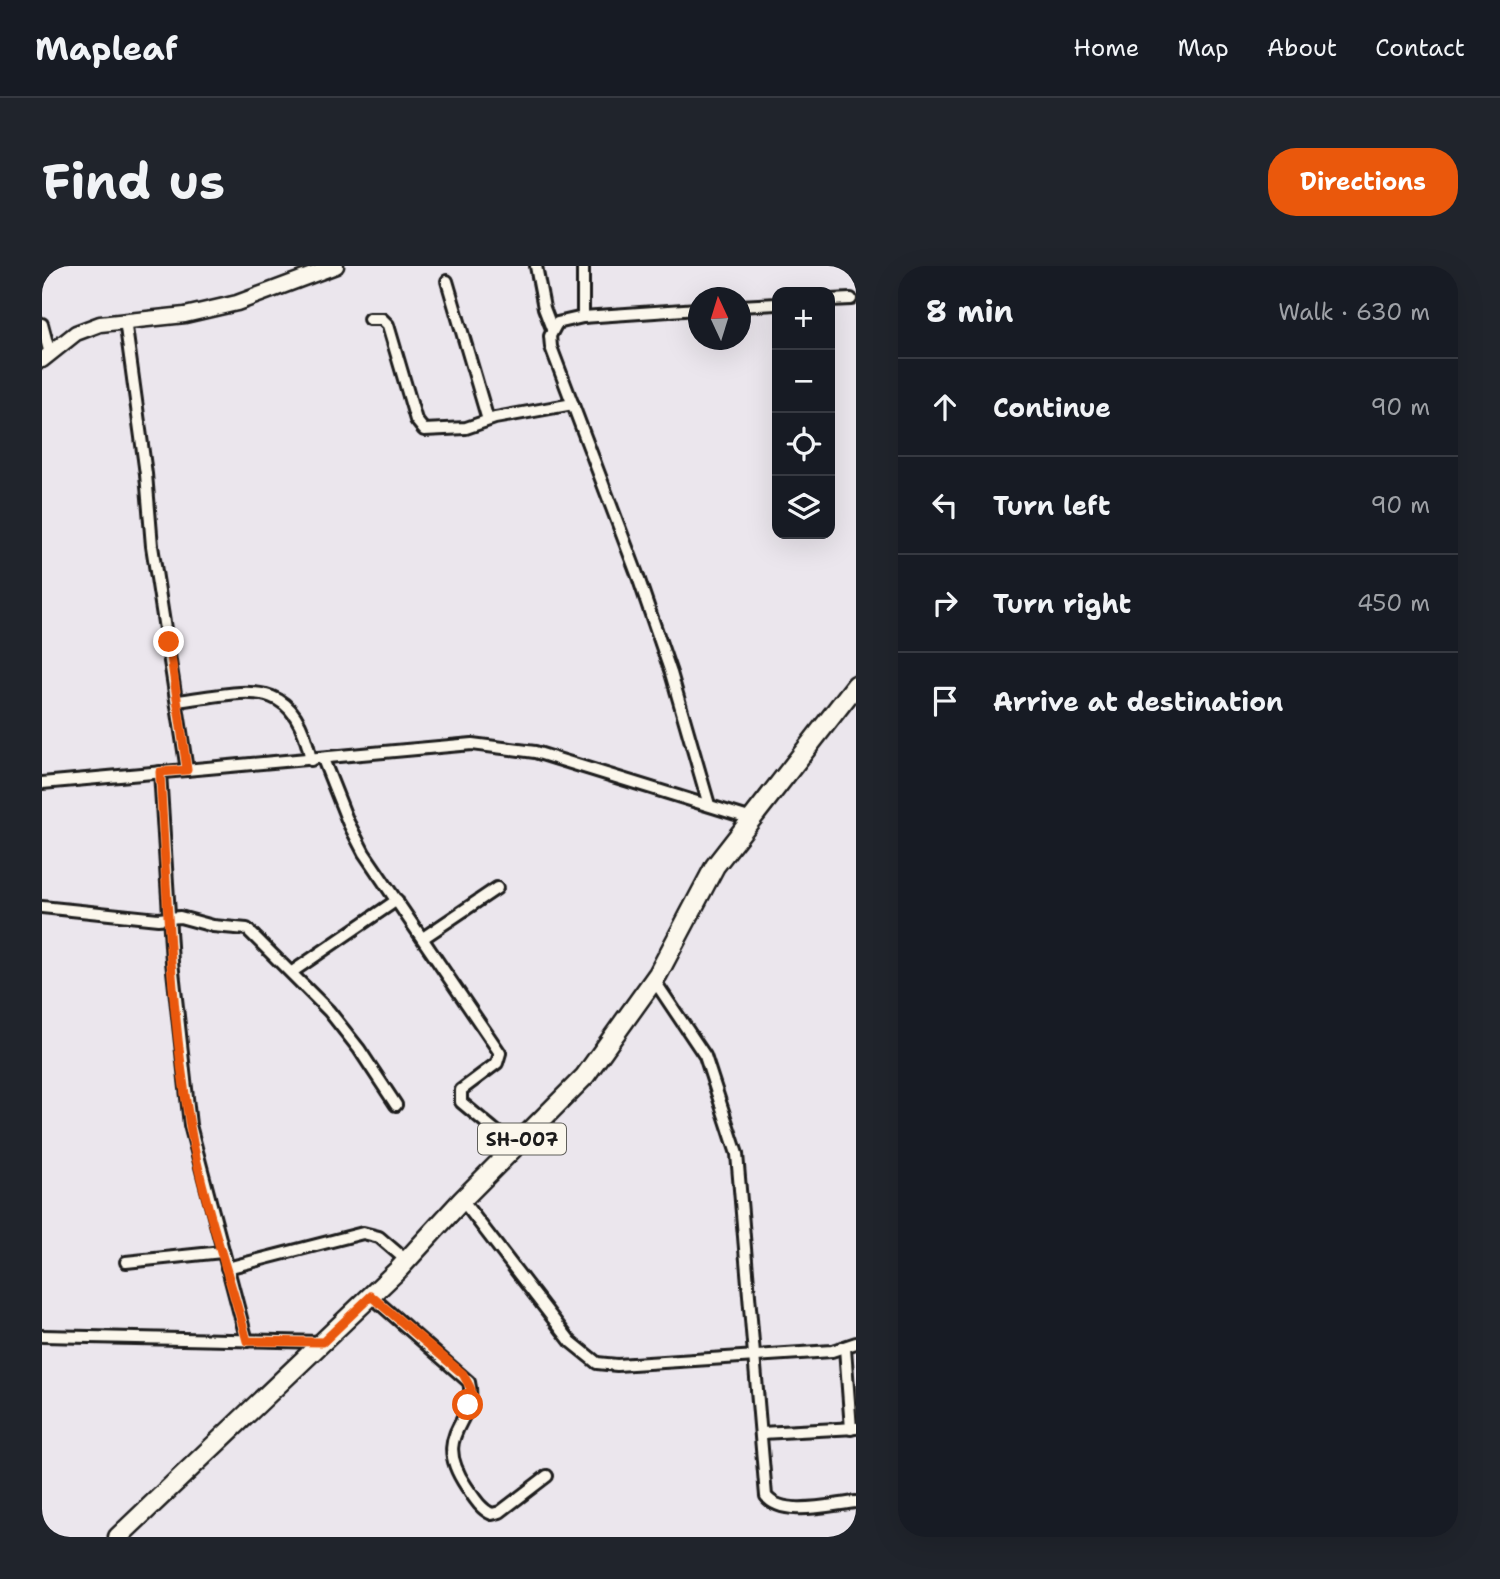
<!DOCTYPE html>
<meta charset="utf-8">
<style>
:root{--surface:#171b24;--page:#20242c;--text:#f1f3f6;--muted:#9ea1a6;--line:#363941;--accent:#ea580c}
body{margin:0;font-family:"Shantell Sans",sans-serif;background:var(--page);color:var(--text)}
.controls{position:absolute;right:21px;top:21px;display:grid;overflow:hidden;border-radius:14px;box-shadow:0 7px 28px #0002}
.controls button{width:63px;height:63px;display:grid;place-items:center;padding:0;border:0;border-bottom:2px solid var(--line);background:var(--surface);color:var(--text);font:35px sans-serif}
.compass{position:absolute;left:646px;top:21px;width:63px;height:63px;border-radius:50%;background:var(--surface);box-shadow:0 7px 28px #0002;rotate:356deg}
.stop{position:absolute;width:21px;height:21px;margin:-16px;border:5px solid #ea580c;border-radius:50%;background:#fff}
.stop.end{background:#ea580c;border-color:#fff;box-shadow:0 2px 7px #0008}
.list{margin:0;padding:0;list-style:none}
h2{display:flex;justify-content:space-between;align-items:center;height:91px;margin:0;padding:0 28px;font-size:30px}
h2 small{font-size:23px;font-weight:400;color:var(--muted)}
.list li{display:grid;grid-template-columns:46px 1fr auto;gap:21px;align-items:center;box-sizing:border-box;height:98px;padding:0 28px;border-top:2px solid var(--line)}
.list b{display:block;font-size:26px;white-space:nowrap}
.list em{font-size:23px;font-style:normal;color:var(--muted)}
.icon{flex:none;width:38px;height:38px;fill:none;stroke:currentColor;stroke-width:2;stroke-linecap:round;stroke-linejoin:round}
.map{position:relative;flex:none;width:814px;height:1271px;overflow:hidden;border-radius:28px}
header{display:flex;align-items:center;gap:42px;box-sizing:border-box;height:98px;padding:0 35px;background:var(--surface);border-bottom:2px solid var(--line)}
header strong{font-size:33px}
nav{display:flex;gap:38px;margin-inline-start:auto;font-size:24px}
.intro{display:flex;align-items:center;justify-content:space-between;box-sizing:border-box;height:168px;padding:0 42px}
h1{margin:0;font-size:49px}
.button{padding:18px 32px;border-radius:28px;background:var(--accent);color:#fff;font-size:24px;font-weight:700}
main{display:flex;gap:42px;padding:0 42px}
aside{flex:1;background:var(--surface);border-radius:28px;box-shadow:0 7px 28px #0002}
.map>svg:first-child{display:block}
</style>
<header>
<strong>Mapleaf</strong>
<nav><a>Home</a><a>Map</a><a>About</a><a>Contact</a></nav>
</header>
<div class="intro"><h1>Find us</h1><a class="button">Directions</a></div>
<main>
<div class="map">
<svg width="814" height="1271" viewBox="0 0 814 1271">
<rect width="100%" height="100%" fill="#ebe6ed"/>
<filter id="ink" filterUnits="userSpaceOnUse"><feTurbulence type="fractalNoise" baseFrequency=".0143" numOctaves="2"/><feDisplacementMap in="SourceGraphic" scale="14" xChannelSelector="R" yChannelSelector="G"/><feConvolveMatrix kernelMatrix="1 2 1 2 8 2 1 2 1" color-interpolation-filters="sRGB"/></filter>
<g filter="url(#ink)">
<g fill="none" stroke-linecap="round" stroke-linejoin="round">
<g stroke="#1c1c1c" stroke-width="16">
<g id="minor">
<polyline points="494,0 502,42 510,63"/>
<polyline points="541,0 541,51 515,57 508,70 509,81 595,308 629,407 667,539"/>
<polyline points="405,15 446,154"/>
<polyline points="788,34 809,33"/>
<polyline points="698,40 735,38"/>
<polyline points="541,51 656,43"/>
<polyline points="327,53 340,53 346,59 374,154 382,164 424,162 453,152 531,138"/>
<polyline points="83,54 104,208 110,280 145,504"/>
<polyline points="0,58 8,88"/>
<path d="M136,435C205,426 252,407 269,494"/>
<polyline points="281,493 306,556 322,587 458,787 455,797 419,824 419,836 473,881"/>
<polyline points="118,506 130,696 148,859 205,1075"/>
<polyline points="0,517 430,478 493,486 710,553"/>
<polyline points="0,641 116,653 138,651 171,660 205,663 287,745 317,783 354,839"/>
<polyline points="381,672 455,622"/>
<polyline points="250,706 355,634"/>
<path d="M612,714L663,790L695,888L724,1230C740,1252 791,1238 814,1236"/>
<polyline points="420,934 529,1076 555,1097 575,1099 790,1085 814,1077"/>
<polyline points="84,996 180,986"/>
<polyline points="185,1002 321,967 337,971 365,995"/>
<path d="M329,1030L427,1116C437,1158 387,1165 424,1220C431,1230 438,1243 450,1248L458,1246L505,1210"/>
<polyline points="0,1070 281,1076"/>
<polyline points="803,1082 809,1163"/>
<polyline points="719,1167 814,1162"/>
</g>
</g>
<g stroke="#1c1c1c" stroke-width="19">
<polyline id="tertiary" points="0,94 34,67 58,58 143,49 195,37 294,0"/>
</g>
<g stroke="#1c1c1c" stroke-width="23">
<polyline id="primary" points="76,1271 356,1004 420,934 543,810 616,708 673,600 814,419"/>
</g>
<use href="#minor" stroke="#fbf7ec" stroke-width="10"/>
<use href="#tertiary" stroke="#fbf7ec" stroke-width="14"/>
<use href="#primary" stroke="#fbf7ec" stroke-width="18"/>
</g>
</g>
<g fill="none" stroke-linecap="round" stroke-linejoin="round" filter="url(#ink)">
<path stroke="#ea580c" stroke-width="9" d="M127,376L145,504L118,506C125,624 128,744 148,860C160,933 186,1004 205,1075L281,1076L329,1030L421,1108L429,1123L426,1139"/>
</g>
<g text-anchor="middle" stroke-width="5" stroke-linejoin="round" paint-order="stroke">
<rect fill="#fbf7ec" stroke="#5f5e5a" stroke-width="2" x="436" y="857.5" width="88" height="31" rx="5"/>
<g font-size="19" font-weight="bold" fill="#1c1c1c">
<text x="480" y="880">SH-007</text>
</g>
</g>
</svg>
<div class="controls">
<button>+</button>
<button>−</button>
<button><svg class="icon" aria-label="locate" viewBox="0 0 24 24"><circle cx="12" cy="12" r="6"/><path d="M12 2v4M12 18v4M2 12h4M18 12h4"/></svg></button>
<button><svg class="icon" aria-label="layers" viewBox="0 0 24 24"><path d="M12 4l9 5-9 5-9-5zM3 14l9 5 9-5"/></svg></button>
</div>
<svg class="compass" viewBox="-18 -18 36 36"><path d="M0-13l5 13h-10z" fill="#e53935"/><path d="M0 13l5-13h-10z" fill="#9ea1a6"/></svg>
<div class="stop" style="left:426px;top:1139px"></div>
<div class="stop end" style="left:127px;top:376px"></div>
</div>
<aside>
<h2>8 min<small>Walk · 630 m</small></h2>
<ul class="list">
<li><svg class="icon" aria-label="ahead" viewBox="0 0 24 24"><path d="M12 20V5M6 11l6-6 6 6"/></svg><div><b>Continue</b></div><em>90 m</em></li>
<li><svg class="icon" aria-label="left" viewBox="0 0 24 24"><path d="M17 20v-9H6M10 6l-5 5 5 5"/></svg><div><b>Turn left</b></div><em>90 m</em></li>
<li><svg class="icon" aria-label="right" viewBox="0 0 24 24"><path d="M7 20v-9h11M14 6l5 5-5 5"/></svg><div><b>Turn right</b></div><em>450 m</em></li>
<li><svg class="icon" aria-label="arrive" viewBox="0 0 24 24"><path d="M6 21V4h12l-3 4 3 4H6"/></svg><div><b>Arrive at destination</b></div></li>
</ul>
</aside>
</main>
